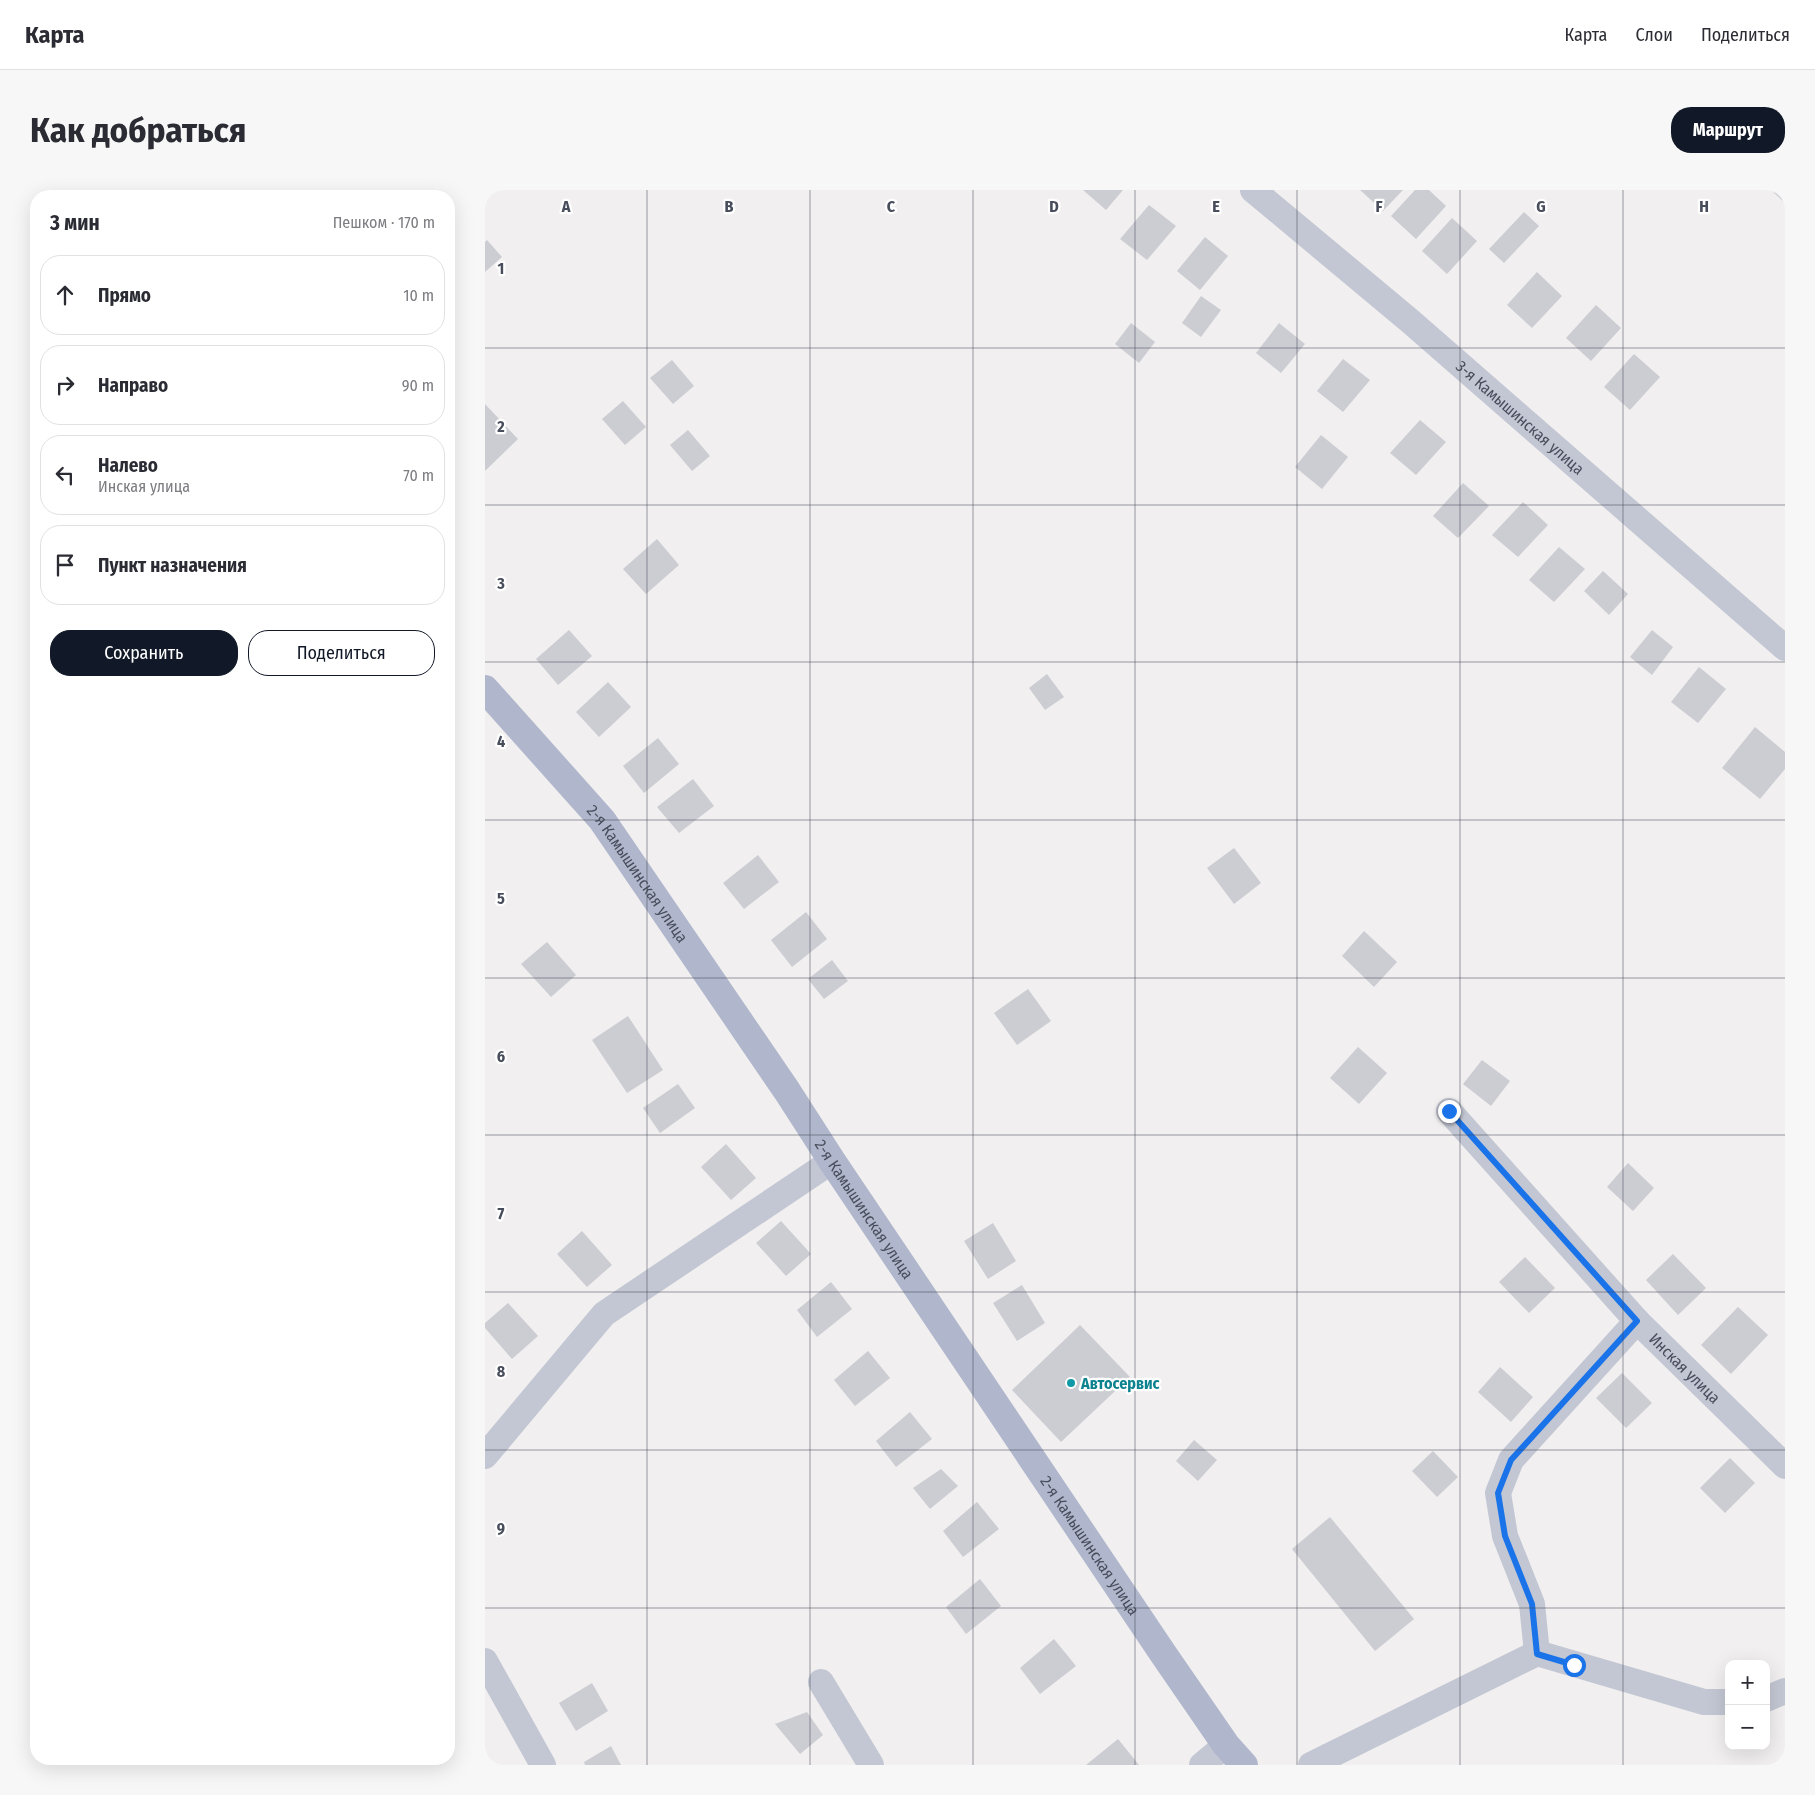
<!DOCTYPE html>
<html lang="ru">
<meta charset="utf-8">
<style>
:root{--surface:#fff;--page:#f7f7f7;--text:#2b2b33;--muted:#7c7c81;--line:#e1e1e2;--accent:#111827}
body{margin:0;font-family:"Fira Sans Condensed",sans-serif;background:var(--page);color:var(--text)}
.controls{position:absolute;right:15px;bottom:15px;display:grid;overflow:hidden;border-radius:10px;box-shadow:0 5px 20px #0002}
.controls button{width:45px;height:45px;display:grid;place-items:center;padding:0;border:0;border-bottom:1px solid var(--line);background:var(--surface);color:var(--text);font:25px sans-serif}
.stop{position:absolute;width:15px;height:15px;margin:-11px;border:4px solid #1a73e8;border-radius:50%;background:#fff}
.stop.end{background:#1a73e8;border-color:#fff;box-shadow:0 1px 5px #0008}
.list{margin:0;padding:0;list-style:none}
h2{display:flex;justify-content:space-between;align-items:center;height:65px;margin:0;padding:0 20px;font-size:21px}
h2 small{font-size:16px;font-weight:400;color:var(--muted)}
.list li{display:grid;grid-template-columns:32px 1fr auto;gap:15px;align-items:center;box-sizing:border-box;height:80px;margin:0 10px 10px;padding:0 10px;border:1px solid var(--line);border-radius:20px}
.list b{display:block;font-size:19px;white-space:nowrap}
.list p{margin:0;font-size:16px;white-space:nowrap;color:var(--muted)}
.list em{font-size:16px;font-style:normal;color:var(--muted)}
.actions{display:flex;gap:10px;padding:15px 20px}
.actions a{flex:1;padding:11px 0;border:1px solid var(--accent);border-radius:20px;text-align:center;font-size:18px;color:var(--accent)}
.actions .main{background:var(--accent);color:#fff}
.icon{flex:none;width:28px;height:28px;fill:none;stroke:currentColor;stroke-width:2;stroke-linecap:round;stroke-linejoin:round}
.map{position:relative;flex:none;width:1300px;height:1575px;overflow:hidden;border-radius:20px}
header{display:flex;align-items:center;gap:30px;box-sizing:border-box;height:70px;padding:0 25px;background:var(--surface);border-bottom:1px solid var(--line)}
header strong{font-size:24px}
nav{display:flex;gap:28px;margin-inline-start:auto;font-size:18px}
.intro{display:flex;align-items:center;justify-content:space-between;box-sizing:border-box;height:120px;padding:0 30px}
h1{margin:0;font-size:35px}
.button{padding:12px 22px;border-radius:20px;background:var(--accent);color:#fff;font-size:18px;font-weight:700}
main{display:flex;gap:30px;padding:0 30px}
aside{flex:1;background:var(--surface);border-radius:20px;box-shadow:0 5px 20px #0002}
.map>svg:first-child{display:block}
</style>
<header>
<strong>Карта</strong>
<nav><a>Карта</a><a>Слои</a><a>Поделиться</a></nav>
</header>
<div class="intro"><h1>Как добраться</h1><a class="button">Маршрут</a></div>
<main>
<aside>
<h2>3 мин<small>Пешком · 170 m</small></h2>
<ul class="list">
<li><svg class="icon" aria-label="ahead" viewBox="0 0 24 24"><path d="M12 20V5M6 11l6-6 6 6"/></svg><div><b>Прямо</b></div><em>10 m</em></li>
<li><svg class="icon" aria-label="right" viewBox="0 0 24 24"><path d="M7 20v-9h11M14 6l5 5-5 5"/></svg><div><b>Направо</b></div><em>90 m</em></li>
<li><svg class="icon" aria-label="left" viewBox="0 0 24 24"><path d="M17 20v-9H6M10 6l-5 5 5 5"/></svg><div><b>Налево</b><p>Инская улица</p></div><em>70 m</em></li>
<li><svg class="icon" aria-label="arrive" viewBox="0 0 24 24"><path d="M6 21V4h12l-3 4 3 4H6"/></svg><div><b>Пункт назначения</b></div></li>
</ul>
<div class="actions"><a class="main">Сохранить</a><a>Поделиться</a></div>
</aside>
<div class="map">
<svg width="1300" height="1575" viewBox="0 0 1300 1575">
<rect width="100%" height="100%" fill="#f1efef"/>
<g fill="#cccdd3">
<polygon points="598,0 638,0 621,20"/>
<polygon points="875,0 918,0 898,21"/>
<polygon points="930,0 944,0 961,16 931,49 906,26"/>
<polygon points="1286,0 1300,0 1300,13"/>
<polygon points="664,15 691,36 662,70 635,49"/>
<polygon points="1039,22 1054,36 1019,73 1004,59"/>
<polygon points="967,28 992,51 962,84 937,61"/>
<polygon points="720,47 743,66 715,100 692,81"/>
<polygon points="2,50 17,67 0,82 0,52"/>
<polygon points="1052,82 1077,106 1047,138 1022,115"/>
<polygon points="716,106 736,120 716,147 697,133"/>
<polygon points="1111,115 1136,138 1106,171 1081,148"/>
<polygon points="646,133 670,152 654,173 630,154"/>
<polygon points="794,133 820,154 796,183 771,163"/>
<polygon points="1149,164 1175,187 1145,220 1119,197"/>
<polygon points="858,169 885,190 858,222 832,201"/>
<polygon points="187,170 209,196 188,214 165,188"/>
<polygon points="138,211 161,237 140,255 117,229"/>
<polygon points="0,214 33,249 0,281"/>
<polygon points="935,230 961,252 931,285 905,263"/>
<polygon points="203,240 225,266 207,281 185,255"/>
<polygon points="836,245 863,267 837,299 810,277"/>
<polygon points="978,293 1004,316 973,348 948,326"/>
<polygon points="1038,312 1063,335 1033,367 1007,345"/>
<polygon points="172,349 194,375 161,404 138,379"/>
<polygon points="1074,357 1100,379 1069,412 1044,390"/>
<polygon points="1118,381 1143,404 1124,425 1099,401"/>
<polygon points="84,440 107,466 73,495 51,469"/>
<polygon points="1167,440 1188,457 1167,485 1145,467"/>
<polygon points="1214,477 1241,499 1213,533 1186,512"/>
<polygon points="562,484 579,507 560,520 544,498"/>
<polygon points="123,492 146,517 114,547 91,522"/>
<polygon points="1270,537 1300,562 1300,579 1275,609 1237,578"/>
<polygon points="173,548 194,574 159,603 138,576"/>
<polygon points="208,589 229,616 194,643 172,617"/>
<polygon points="749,658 776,693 749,714 722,678"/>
<polygon points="273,665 294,692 259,719 238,693"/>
<polygon points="321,722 342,749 307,777 286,750"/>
<polygon points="879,741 912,772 889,797 857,766"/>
<polygon points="62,752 91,785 66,807 36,774"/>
<polygon points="347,770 363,791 339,809 323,789"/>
<polygon points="543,799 566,831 532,855 509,823"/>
<polygon points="143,826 178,880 142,903 107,850"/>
<polygon points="873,857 902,883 874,914 845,888"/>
<polygon points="997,870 1025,891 1006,916 978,894"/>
<polygon points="193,894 210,918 175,943 158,918"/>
<polygon points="241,954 271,988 246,1010 216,977"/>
<polygon points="1143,973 1169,998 1148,1021 1122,997"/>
<polygon points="296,1031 326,1064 301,1086 271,1053"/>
<polygon points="508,1033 531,1071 503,1089 479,1051"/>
<polygon points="97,1041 127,1075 102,1097 72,1064"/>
<polygon points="1188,1064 1221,1098 1193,1125 1161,1090"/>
<polygon points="1040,1067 1070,1098 1044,1123 1014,1092"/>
<polygon points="346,1092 367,1119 332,1147 312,1120"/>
<polygon points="537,1095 560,1133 532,1151 508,1113"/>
<polygon points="23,1113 53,1146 27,1169 0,1138 0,1133"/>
<polygon points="1253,1117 1283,1145 1246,1184 1216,1155"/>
<polygon points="595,1135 645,1187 576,1252 527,1200"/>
<polygon points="383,1161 405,1188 370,1216 349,1190"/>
<polygon points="1015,1177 1048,1207 1026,1232 993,1202"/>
<polygon points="1137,1183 1167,1213 1141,1238 1111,1208"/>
<polygon points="425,1222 447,1249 411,1277 391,1251"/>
<polygon points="709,1250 732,1270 713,1291 691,1271"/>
<polygon points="948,1261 973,1287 952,1307 927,1281"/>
<polygon points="1245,1268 1270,1293 1240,1323 1215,1298"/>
<polygon points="456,1279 473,1296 445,1319 428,1298"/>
<polygon points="492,1312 514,1339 478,1367 458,1341"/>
<polygon points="845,1327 929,1429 890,1461 807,1359"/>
<polygon points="495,1389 516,1416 481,1444 461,1417"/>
<polygon points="569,1449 591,1476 555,1504 535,1478"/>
<polygon points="107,1493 123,1521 91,1541 74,1513"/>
<polygon points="322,1522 338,1545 315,1564 290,1534"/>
<polygon points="633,1549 654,1575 601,1575"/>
<polygon points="126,1556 136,1575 100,1575 99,1572"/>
</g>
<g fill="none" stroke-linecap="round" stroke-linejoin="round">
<g stroke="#c3c7d3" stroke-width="26">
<path id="s1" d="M768,0L925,131L1300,458"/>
<path id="s2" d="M964,921L1152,1131L1300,1276"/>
<polyline points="0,1266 119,1124 347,971"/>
<polyline points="1052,1463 1047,1414 1020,1346 1013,1303 1026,1270 1152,1131"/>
<polyline points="0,1471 58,1575"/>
<polyline points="336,1492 386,1575"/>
<polyline points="1281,1509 1300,1501"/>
<polyline points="717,1575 741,1555"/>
<polyline points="826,1575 1052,1463 1219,1512 1244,1512"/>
</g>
<path stroke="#b0b7cc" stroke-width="28" id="s3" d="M0,499L117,630L302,901L347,971L679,1465L741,1555L759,1575"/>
</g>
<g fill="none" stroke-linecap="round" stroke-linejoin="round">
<polyline stroke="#1a73e8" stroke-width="6" points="964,921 1152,1131 1026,1270 1013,1303 1020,1346 1047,1414 1052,1464 1089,1475"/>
</g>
<path fill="none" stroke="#484d5b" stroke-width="1" stroke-opacity="0.55" d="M162,0V1575M325,0V1575M488,0V1575M650,0V1575M812,0V1575M975,0V1575M1138,0V1575M0,158H1300M0,315H1300M0,472H1300M0,630H1300M0,788H1300M0,945H1300M0,1102H1300M0,1260H1300M0,1418H1300"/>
<circle fill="#0f9aa8" stroke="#fff" stroke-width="2" cx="586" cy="1193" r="5"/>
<g text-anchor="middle" stroke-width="4.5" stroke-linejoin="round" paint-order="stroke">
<g font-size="16" fill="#484d5b" stroke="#fff">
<text dy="6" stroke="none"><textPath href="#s1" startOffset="351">3-я Камышинская улица</textPath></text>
<text dy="6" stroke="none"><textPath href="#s3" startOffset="240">2-я Камышинская улица</textPath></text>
<text dy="6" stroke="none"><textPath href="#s3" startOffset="645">2-я Камышинская улица</textPath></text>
<text dy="6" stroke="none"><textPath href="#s2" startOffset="349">Инская улица</textPath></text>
<text dy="6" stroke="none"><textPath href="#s3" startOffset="1050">2-я Камышинская улица</textPath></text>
</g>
<g font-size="16" font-weight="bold" fill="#0d838f" stroke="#fff" text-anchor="start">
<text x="596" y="1199">Автосервис</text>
</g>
</g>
<g font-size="16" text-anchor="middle" font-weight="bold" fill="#484d5b" stroke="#fff" stroke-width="4.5" stroke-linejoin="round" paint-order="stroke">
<text x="81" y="22">A</text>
<text x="244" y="22">B</text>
<text x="406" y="22">C</text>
<text x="569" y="22">D</text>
<text x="731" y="22">E</text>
<text x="894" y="22">F</text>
<text x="1056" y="22">G</text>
<text x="1219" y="22">H</text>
<text x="16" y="84">1</text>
<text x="16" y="242">2</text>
<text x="16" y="399">3</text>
<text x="16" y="557">4</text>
<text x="16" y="714">5</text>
<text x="16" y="872">6</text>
<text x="16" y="1029">7</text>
<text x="16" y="1187">8</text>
<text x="16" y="1344">9</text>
</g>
</svg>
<div class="controls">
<button>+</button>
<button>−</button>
</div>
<div class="stop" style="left:1089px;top:1475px"></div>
<div class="stop end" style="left:964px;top:921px"></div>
</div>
</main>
